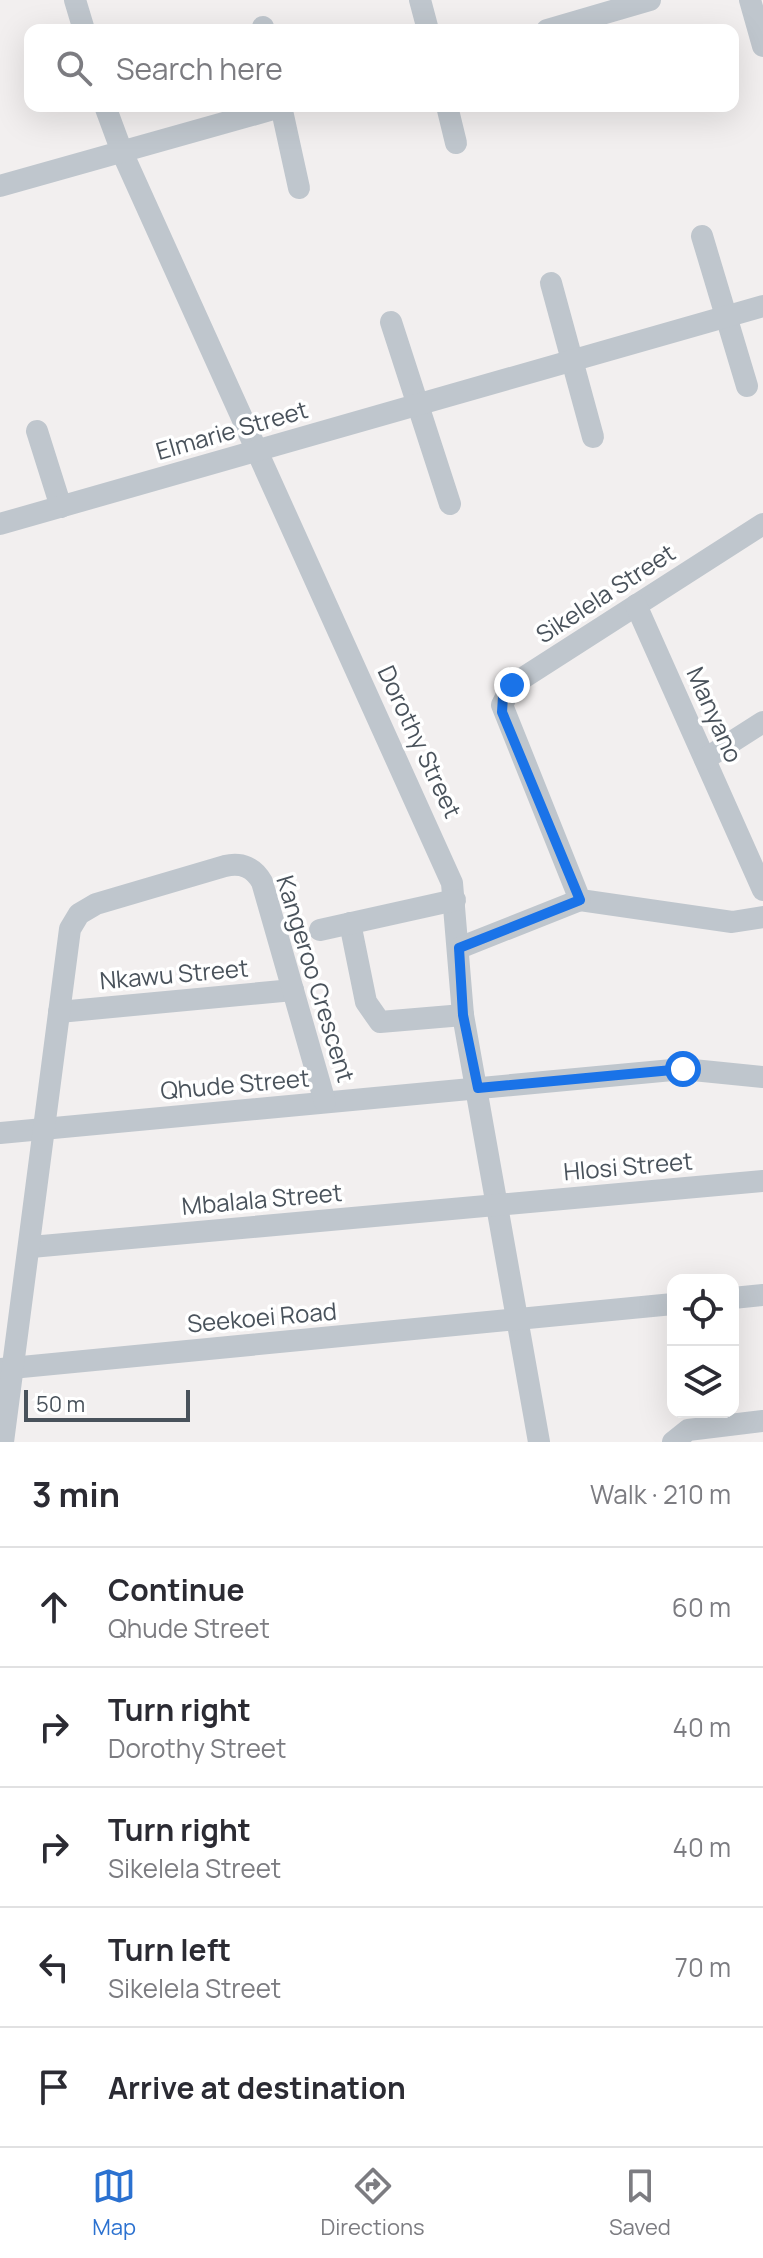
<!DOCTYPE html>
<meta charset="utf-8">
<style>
:root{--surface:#fff;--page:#f2f2f3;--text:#2b2b33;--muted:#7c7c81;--line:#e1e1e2;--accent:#2b71d0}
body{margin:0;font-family:Manrope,sans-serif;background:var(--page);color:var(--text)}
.controls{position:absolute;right:24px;bottom:24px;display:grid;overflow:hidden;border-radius:16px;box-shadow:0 8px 32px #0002}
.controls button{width:72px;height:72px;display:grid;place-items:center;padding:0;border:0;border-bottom:2px solid var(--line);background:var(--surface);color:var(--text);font:40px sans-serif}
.scale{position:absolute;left:24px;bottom:20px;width:166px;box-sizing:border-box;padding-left:8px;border:4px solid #49525b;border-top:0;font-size:22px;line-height:28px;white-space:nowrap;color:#49525b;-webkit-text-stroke:6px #fff;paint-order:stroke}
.stop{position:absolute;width:24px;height:24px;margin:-18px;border:6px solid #1a73e8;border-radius:50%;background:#fff}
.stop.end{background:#1a73e8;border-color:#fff;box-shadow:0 2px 8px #0008}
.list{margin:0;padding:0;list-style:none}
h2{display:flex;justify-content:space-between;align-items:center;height:104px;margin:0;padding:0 32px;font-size:34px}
h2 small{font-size:26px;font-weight:400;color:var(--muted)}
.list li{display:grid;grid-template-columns:52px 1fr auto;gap:24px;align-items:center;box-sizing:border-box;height:120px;padding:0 32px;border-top:2px solid var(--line)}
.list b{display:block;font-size:30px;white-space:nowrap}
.list p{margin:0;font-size:26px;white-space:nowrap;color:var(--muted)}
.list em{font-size:26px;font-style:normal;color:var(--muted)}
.icon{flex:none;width:44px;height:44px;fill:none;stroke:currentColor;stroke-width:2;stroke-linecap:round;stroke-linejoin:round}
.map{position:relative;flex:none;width:763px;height:1442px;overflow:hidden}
.search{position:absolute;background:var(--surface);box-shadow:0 8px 32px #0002;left:24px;right:24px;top:24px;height:88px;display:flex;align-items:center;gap:20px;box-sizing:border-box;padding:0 28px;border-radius:16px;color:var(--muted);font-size:30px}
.sheet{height:704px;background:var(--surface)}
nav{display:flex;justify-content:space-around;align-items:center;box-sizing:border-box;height:112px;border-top:2px solid var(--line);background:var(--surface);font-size:22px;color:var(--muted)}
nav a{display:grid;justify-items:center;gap:4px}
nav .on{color:var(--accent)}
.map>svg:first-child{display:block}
</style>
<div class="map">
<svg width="763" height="1442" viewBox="0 0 763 1442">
<rect width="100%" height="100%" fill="#f2efef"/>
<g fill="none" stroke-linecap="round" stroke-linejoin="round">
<g stroke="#bfc6cd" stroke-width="22">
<polyline points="75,0 84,30"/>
<polyline points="420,0 428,30"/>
<polyline points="750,0 763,46"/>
<polyline points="263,27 264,30"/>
<polyline points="547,30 650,0"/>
<polyline points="105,106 122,152 452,883 463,1015 539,1442"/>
<polyline points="281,106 299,188"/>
<polyline points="447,106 456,143"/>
<polyline points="0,186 284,106"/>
<polyline points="702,236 747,386"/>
<polyline points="551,283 593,437"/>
<polyline points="391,322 450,504"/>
<polyline points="37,431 61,507"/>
<polyline points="0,524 763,306"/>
<polyline points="763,524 512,685 502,705 580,900 732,922 763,917"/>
<polyline points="636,605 763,890"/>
<polyline points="705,759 763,722"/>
<polyline points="350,923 366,1002 380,1022 463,1015"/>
<polyline points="320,930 455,900"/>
<polyline points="459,948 580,900"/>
<polyline points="59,1012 293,990"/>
<polyline points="0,1133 683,1069 763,1077"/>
<polyline points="31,1247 763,1181"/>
<polyline points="733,1298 763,1295"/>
<polyline points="1,1369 673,1304"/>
<path d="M3,1442L70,929L79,914L96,904L225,866C242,862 254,868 262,882L325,1102"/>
<polyline points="673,1442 688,1430 763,1421"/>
</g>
</g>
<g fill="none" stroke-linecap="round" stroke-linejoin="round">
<polyline stroke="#1a73e8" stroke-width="10" points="512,685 503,697 502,712 580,900 459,948 463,1015 478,1088 683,1069"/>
</g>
<g text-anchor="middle" stroke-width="7" stroke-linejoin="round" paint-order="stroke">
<g font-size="24" fill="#49525b" stroke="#fff">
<text transform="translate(232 431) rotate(-16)" y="8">Elmarie Street</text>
<text transform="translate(606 594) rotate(-33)" y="8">Sikelela Street</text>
<text transform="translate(714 715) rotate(66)" y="8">Manyano</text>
<text transform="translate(419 742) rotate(65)" y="8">Dorothy Street</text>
<text transform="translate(174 975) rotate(-5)" y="8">Nkawu Street</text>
<text transform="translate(315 979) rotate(73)" y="8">Kangeroo Crescent</text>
<text transform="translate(235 1085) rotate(-5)" y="8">Qhude Street</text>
<text transform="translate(628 1167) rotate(-5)" y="8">Hlosi Street</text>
<text transform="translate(262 1200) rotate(-5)" y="8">Mbalala Street</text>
<text transform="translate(262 1318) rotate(-5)" y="8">Seekoei Road</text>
</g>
</g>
</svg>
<div class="controls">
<button><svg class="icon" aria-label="locate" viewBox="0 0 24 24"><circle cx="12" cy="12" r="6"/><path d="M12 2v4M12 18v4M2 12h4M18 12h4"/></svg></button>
<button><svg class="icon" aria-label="layers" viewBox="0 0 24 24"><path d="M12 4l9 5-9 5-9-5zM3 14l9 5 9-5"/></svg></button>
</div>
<div class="scale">50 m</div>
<div class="stop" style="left:683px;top:1069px"></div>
<div class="stop end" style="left:512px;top:685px"></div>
<div class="search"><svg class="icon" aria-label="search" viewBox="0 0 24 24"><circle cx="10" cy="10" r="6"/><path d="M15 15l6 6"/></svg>Search here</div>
</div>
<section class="sheet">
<h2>3 min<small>Walk · 210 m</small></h2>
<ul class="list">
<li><svg class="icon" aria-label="ahead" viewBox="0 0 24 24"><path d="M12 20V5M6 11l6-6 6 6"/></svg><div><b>Continue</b><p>Qhude Street</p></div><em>60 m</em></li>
<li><svg class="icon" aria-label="right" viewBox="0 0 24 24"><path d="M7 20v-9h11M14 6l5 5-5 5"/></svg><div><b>Turn right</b><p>Dorothy Street</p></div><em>40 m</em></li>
<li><svg class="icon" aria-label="right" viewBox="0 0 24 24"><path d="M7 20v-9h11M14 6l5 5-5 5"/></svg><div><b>Turn right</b><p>Sikelela Street</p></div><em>40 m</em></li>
<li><svg class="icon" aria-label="left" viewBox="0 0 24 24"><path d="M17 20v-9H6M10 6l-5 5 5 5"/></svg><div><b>Turn left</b><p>Sikelela Street</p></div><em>70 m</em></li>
<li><svg class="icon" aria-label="arrive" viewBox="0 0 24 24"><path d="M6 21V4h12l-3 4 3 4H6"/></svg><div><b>Arrive at destination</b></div></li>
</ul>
</section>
<nav>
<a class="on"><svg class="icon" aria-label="map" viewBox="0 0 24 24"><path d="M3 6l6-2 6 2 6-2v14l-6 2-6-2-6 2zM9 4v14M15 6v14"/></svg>Map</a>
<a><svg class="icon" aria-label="directions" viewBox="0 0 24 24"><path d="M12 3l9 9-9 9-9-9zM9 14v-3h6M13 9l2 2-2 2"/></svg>Directions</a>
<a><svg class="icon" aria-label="saved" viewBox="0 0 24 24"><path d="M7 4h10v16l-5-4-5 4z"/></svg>Saved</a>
</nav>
